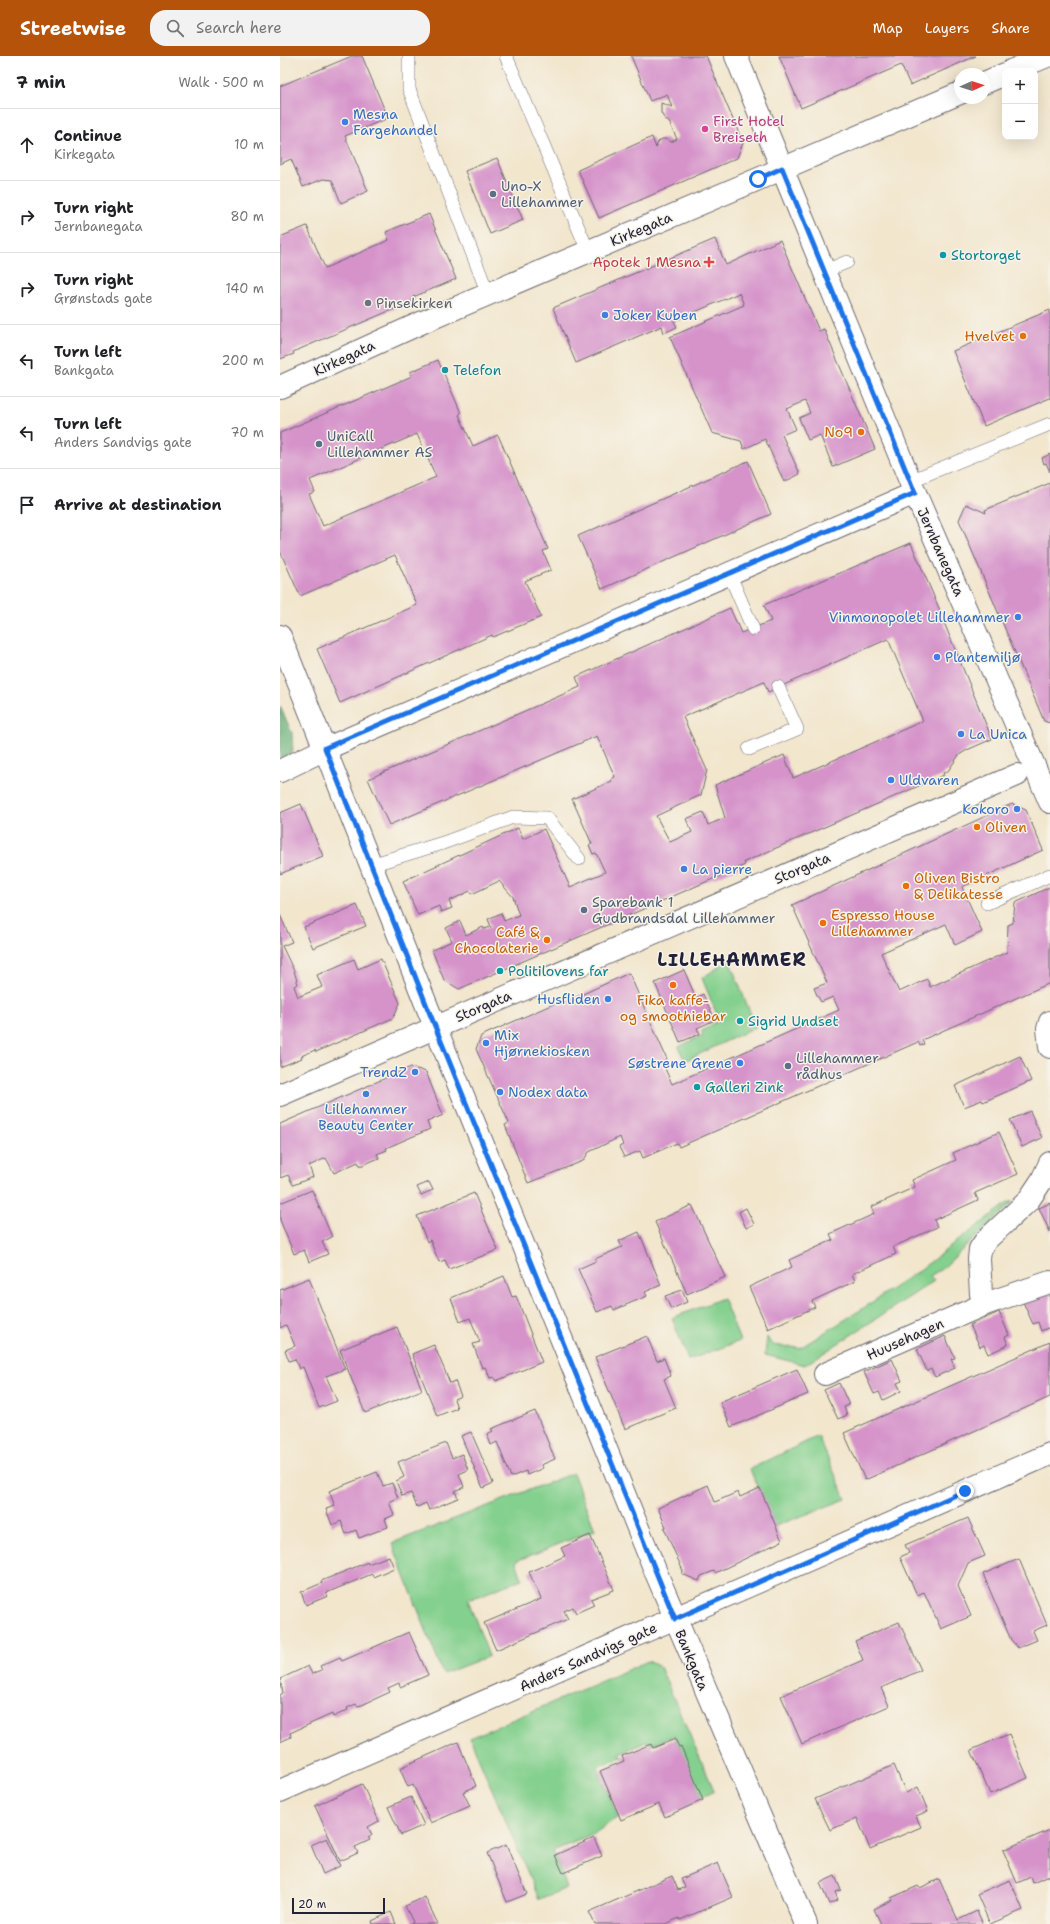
<!DOCTYPE html>
<meta charset="utf-8">
<style>
:root{--surface:#fff;--page:#f2f2f2;--text:#202124;--muted:#757577;--line:#e0e0e0;--accent:#b45309}
body{margin:0;font-family:"Shantell Sans",sans-serif;background:var(--page);color:var(--text)}
.controls{position:absolute;right:12px;top:12px;display:grid;overflow:hidden;border-radius:8px;box-shadow:0 4px 16px #0002}
.controls button{width:36px;height:36px;display:grid;place-items:center;padding:0;border:0;border-bottom:1px solid var(--line);background:var(--surface);color:var(--text);font:20px sans-serif}
.compass{position:absolute;left:674px;top:12px;width:36px;height:36px;border-radius:50%;background:var(--surface);box-shadow:0 4px 16px #0002;rotate:87deg}
.scale{position:absolute;left:12px;bottom:10px;width:93px;box-sizing:border-box;padding-left:4px;border:2px solid #22223b;border-top:0;font-size:11px;line-height:14px;white-space:nowrap;color:#22223b;-webkit-text-stroke:3px #f7f3e8;paint-order:stroke}
.stop{position:absolute;width:12px;height:12px;margin:-9px;border:3px solid #1a73e8;border-radius:50%;background:#fff}
.stop.end{background:#1a73e8;border-color:#fff;box-shadow:0 1px 4px #0008}
.list{margin:0;padding:0;list-style:none}
h2{display:flex;justify-content:space-between;align-items:center;height:52px;margin:0;padding:0 16px;font-size:17px}
h2 small{font-size:13px;font-weight:400;color:var(--muted)}
.list li{display:grid;grid-template-columns:26px 1fr auto;gap:12px;align-items:center;box-sizing:border-box;height:72px;padding:0 16px;border-top:1px solid var(--line)}
.list b{display:block;font-size:15px;white-space:nowrap}
.list p{margin:0;font-size:13px;white-space:nowrap;color:var(--muted)}
.list em{font-size:13px;font-style:normal;color:var(--muted)}
.icon{flex:none;width:22px;height:22px;fill:none;stroke:currentColor;stroke-width:2;stroke-linecap:round;stroke-linejoin:round}
.map{position:relative;flex:none;width:770px;height:1868px;overflow:hidden}
header{display:flex;align-items:center;gap:24px;box-sizing:border-box;height:56px;padding:0 20px;background:var(--accent);color:#fff}
header strong{font-size:19px}
nav{display:flex;gap:22px;margin-inline-start:auto;font-size:14px}
.search{width:280px;height:36px;background:var(--page);display:flex;align-items:center;gap:10px;box-sizing:border-box;padding:0 14px;border-radius:16px;color:var(--muted);font-size:15px}
main{display:flex}
aside{flex:1;background:var(--surface)}
.map>svg:first-child{display:block}
</style>
<header>
<strong>Streetwise</strong>
<div class="search"><svg class="icon" aria-label="search" viewBox="0 0 24 24"><circle cx="10" cy="10" r="6"/><path d="M15 15l6 6"/></svg>Search here</div>
<nav><a>Map</a><a>Layers</a><a>Share</a></nav>
</header>
<main>
<aside>
<h2>7 min<small>Walk · 500 m</small></h2>
<ul class="list">
<li><svg class="icon" aria-label="ahead" viewBox="0 0 24 24"><path d="M12 20V5M6 11l6-6 6 6"/></svg><div><b>Continue</b><p>Kirkegata</p></div><em>10 m</em></li>
<li><svg class="icon" aria-label="right" viewBox="0 0 24 24"><path d="M7 20v-9h11M14 6l5 5-5 5"/></svg><div><b>Turn right</b><p>Jernbanegata</p></div><em>80 m</em></li>
<li><svg class="icon" aria-label="right" viewBox="0 0 24 24"><path d="M7 20v-9h11M14 6l5 5-5 5"/></svg><div><b>Turn right</b><p>Grønstads gate</p></div><em>140 m</em></li>
<li><svg class="icon" aria-label="left" viewBox="0 0 24 24"><path d="M17 20v-9H6M10 6l-5 5 5 5"/></svg><div><b>Turn left</b><p>Bankgata</p></div><em>200 m</em></li>
<li><svg class="icon" aria-label="left" viewBox="0 0 24 24"><path d="M17 20v-9H6M10 6l-5 5 5 5"/></svg><div><b>Turn left</b><p>Anders Sandvigs gate</p></div><em>70 m</em></li>
<li><svg class="icon" aria-label="arrive" viewBox="0 0 24 24"><path d="M6 21V4h12l-3 4 3 4H6"/></svg><div><b>Arrive at destination</b></div></li>
</ul>
</aside>
<div class="map">
<svg width="770" height="1868" viewBox="0 0 770 1868">
<rect width="100%" height="100%" fill="#f7f3e8"/>
<filter id="ink" filterUnits="userSpaceOnUse"><feTurbulence type="fractalNoise" baseFrequency=".025" numOctaves="2"/><feDisplacementMap in="SourceGraphic" scale="8" xChannelSelector="R" yChannelSelector="G"/><feConvolveMatrix kernelMatrix="1 2 1 2 8 2 1 2 1" color-interpolation-filters="sRGB"/></filter>
<filter id="wash" filterUnits="userSpaceOnUse"><feTurbulence type="fractalNoise" baseFrequency=".012" numOctaves="4" result="noise"/><feDisplacementMap in="SourceGraphic" scale="16" xChannelSelector="R" yChannelSelector="G"/><feGaussianBlur stdDeviation="0.9" result="paint"/><feColorMatrix in="noise" values="0 0 0 0 0 0 0 0 0 0 0 0 0 0 0 0 0 1.4 0 .05"/><feComposite in="paint" operator="in"/></filter>
<g filter="url(#wash)">
<rect width="100%" height="100%" fill="#f2e6cd"/>
<g fill="#84d08e" stroke="#537964">
<polygon points="449,904 476,971 405,1005 398,991 423,979 422,975 439,964 422,922"/>
<polygon points="729,1146 733,1146 663,1212 650,1220 654,1225 525,1309 485,1299 487,1281 492,1289 520,1292 582,1253 641,1213"/>
<polygon points="443,1242 460,1285 408,1304 392,1262"/>
<polygon points="538,1380 566,1443 493,1471 470,1413"/>
<polygon points="293,1417 315,1474 236,1505 242,1523 188,1544 209,1600 163,1618 112,1487"/>
<polygon points="368,1605 380,1611 434,1734 420,1743 400,1689 398,1690 394,1680 371,1689 369,1685 340,1697 342,1701 317,1711 338,1761 312,1779 273,1795 287,1832 259,1843 190,1682"/>
</g>
<polygon fill="#6bb279" stroke="#466a5a" points="0,650 12,677 13,696 0,702"/>
<g id="blocks">
<g fill="#d593ca" fill-rule="evenodd">
<polygon points="72,0 82,0 108,62 65,80 88,135 61,147 52,124 43,123 23,131 11,103 0,108 0,30"/>
<polygon points="351,0 426,0 463,87 457,102 319,162 298,114 372,81 376,92 378,86 382,83 387,83 391,86 397,83 389,66 384,62 381,57 381,47 392,51 387,38 370,45"/>
<polygon points="499,0 696,0 630,29 621,9 521,52"/>
<polygon points="217,102 243,164 210,178 185,115"/>
<polygon points="149,158 176,223 133,241 135,244 13,296 14,298 0,303 0,181 27,170 45,212 109,184 106,176"/>
<polygon points="435,183 446,209 500,184 539,275 544,273 595,393 553,411 540,379 528,384 519,362 530,357 525,345 507,353 516,373 502,379 520,418 504,426 485,383 464,393 461,385 432,377 390,281 464,249 459,237 394,265 397,271 384,277 382,270 296,307 273,252"/>
<polygon points="770,254 770,342 704,370 673,295"/>
<path d="M158,304L181,357L179,359L193,390L218,379L268,493L263,495L271,514L245,525L261,561L213,581L212,579L60,647L37,593L137,549L115,499L20,540L0,495V377L132,320L130,316ZM137,378L156,421L43,470L29,438L35,436L30,424Z"/>
<polygon points="770,398 770,416 766,407 764,408 762,402"/>
<polygon points="468,405 491,458 322,533 298,480"/>
<polygon points="770,427 770,667 764,665 679,464 686,448 706,457 705,454"/>
<path d="M631,487L664,564H663L712,683L687,694L679,699L668,715L663,717L664,719L464,806L465,809L179,933L164,924L152,894L172,885L166,872L180,865L186,879L203,871L204,873L211,871L208,863L221,857L224,865L239,859L233,841L219,825L192,838L190,835L169,845L172,852L161,856L159,850L138,859L123,825L238,772L243,783L264,773L290,831L325,816L316,797L313,798L309,789L312,788L292,743L332,725L331,723L335,721L317,680L109,769L88,723L300,631L296,621L450,552L461,577L491,565L484,549ZM608,583L643,665L513,722L504,699L435,729L445,762L428,769L423,756L406,763L412,776L390,786L376,760L421,739L427,714L403,661L484,626L488,636Z"/>
<polygon points="21,748 43,800 0,818 0,757"/>
<polygon points="732,748 746,754 763,794 682,831 702,876 675,889 666,868 601,897 619,936 647,923 650,931 727,896 728,869 733,867 735,847 770,831 770,927 642,984 644,988 640,990 638,986 399,1091 397,1087 363,1102 360,1095 344,1101 339,1091 343,1089 340,1081 309,1096 303,1105 248,1127 225,1069 229,1067 196,993 201,980 280,945 281,948 349,917 387,1003 382,1006 392,1028 559,954 553,941 541,946 537,939 534,932 547,927 512,849"/>
<polygon points="77,849 86,870 33,892 24,871"/>
<polygon points="0,859 12,886 2,890 14,915 18,928 14,930 18,941 42,931 37,919 74,903 78,913 101,903 120,947 113,962 36,996 35,994 21,1000 22,1002 0,1011"/>
<polygon points="404,914 416,942 423,938 435,964 417,972 420,978 400,986 375,927"/>
<polygon points="740,1000 751,1025 703,1046 702,1044 684,1051 675,1030"/>
<polygon points="131,1011 146,1016 163,1059 147,1066 150,1073 106,1092 107,1094 97,1098 99,1102 80,1110 78,1106 54,1117 46,1102 29,1110 33,1121 13,1129 8,1119 0,1122 0,1068"/>
<polygon points="750,1055 762,1082 742,1091 730,1064"/>
<polygon points="719,1076 738,1118 695,1137 698,1144 654,1164 657,1171 613,1191 616,1198 572,1218 575,1225 532,1245 535,1251 488,1273 469,1231 512,1211 509,1204 553,1184 550,1178 594,1158 591,1151 635,1131 632,1124 676,1104 673,1097"/>
<polygon points="149,1126 153,1134 141,1139 137,1131"/>
<polygon points="32,1134 52,1181 42,1186 48,1198 29,1206 24,1194 14,1198 0,1164 0,1147"/>
<polygon points="194,1137 218,1194 169,1213 165,1204 159,1206 150,1184 147,1186 137,1160"/>
<polygon points="770,1147 770,1176 759,1152"/>
<polygon points="412,1149 445,1221 407,1238 375,1166"/>
<polygon points="466,1152 474,1168 466,1172 459,1156"/>
<polygon points="359,1176 381,1229 365,1236 367,1240 334,1254 332,1250 317,1256 298,1213 316,1205 315,1203 342,1191 339,1185"/>
<polygon points="224,1220 232,1241 236,1240 262,1306 216,1325 214,1321 210,1322 205,1311 202,1312 193,1288 200,1286 190,1262 180,1266 171,1242"/>
<polygon points="29,1222 65,1313 46,1320 57,1345 39,1352 23,1311 19,1313 15,1303 9,1305 5,1294 15,1290 6,1269 0,1272 0,1234"/>
<polygon points="402,1234 407,1246 391,1253 385,1240"/>
<polygon points="770,1234 770,1271 761,1275 758,1266 753,1268 743,1246"/>
<polygon points="719,1256 729,1279 725,1281 728,1289 708,1298 704,1289 700,1291 690,1269"/>
<polygon points="117,1271 142,1334 85,1357 60,1294"/>
<polygon points="367,1280 377,1305 384,1302 391,1320 384,1323 396,1352 345,1373 315,1301"/>
<polygon points="665,1280 675,1302 671,1303 675,1312 655,1321 651,1313 647,1315 637,1293"/>
<polygon points="770,1286 770,1341 585,1424 564,1377"/>
<polygon points="154,1289 170,1327 175,1325 181,1340 174,1343 177,1352 157,1360 132,1298"/>
<polygon points="612,1303 622,1325 617,1327 621,1335 603,1344 599,1336 594,1338 584,1316"/>
<polygon points="517,1313 528,1338 451,1371 440,1346"/>
<polygon points="559,1327 569,1349 564,1351 567,1359 558,1363 544,1334"/>
<polygon points="255,1355 275,1403 261,1409 263,1412 247,1419 246,1415 231,1421 217,1386 211,1389 207,1378 213,1375 211,1373"/>
<polygon points="191,1376 213,1427 203,1432 181,1380"/>
<polygon points="166,1387 172,1402 182,1398 188,1414 179,1418 184,1431 175,1435 178,1442 149,1454 146,1447 137,1451 131,1437 122,1440 116,1425 124,1421 118,1406"/>
<polygon points="97,1416 103,1430 112,1427 118,1442 109,1446 114,1459 105,1463 108,1471 79,1482 76,1474 66,1478 61,1465 52,1469 46,1453 55,1450 49,1435"/>
<polygon points="428,1429 435,1446 458,1436 460,1441 480,1432 502,1485 435,1517 434,1515 421,1520 419,1525 402,1518 403,1515 384,1472 386,1471 378,1452"/>
<polygon points="688,1462 705,1500 688,1507 678,1530 691,1560 661,1573 644,1536 637,1539 620,1501 629,1497 625,1489"/>
<polygon points="310,1479 334,1534 311,1543 314,1549 296,1557 293,1551 284,1555 288,1563 216,1594 204,1567 261,1543 249,1516 285,1500 281,1492"/>
<polygon points="109,1500 114,1512 93,1521 92,1518 46,1537 48,1540 26,1549 21,1536 42,1527 41,1525 88,1506 88,1508"/>
<polygon points="739,1503 767,1569 753,1575 757,1584 738,1592 731,1584 703,1518"/>
<polygon points="619,1566 641,1614 601,1632 609,1650 522,1688 501,1640 583,1604 575,1585"/>
<polygon points="129,1576 148,1619 120,1631 119,1627 108,1632 110,1636 82,1649 77,1650 76,1648 67,1652 68,1654 53,1661 52,1658 10,1677 11,1681 0,1686 0,1639 3,1637 0,1623 28,1610 32,1618 42,1614 40,1610 60,1601 62,1605"/>
<polygon points="729,1678 748,1722 710,1738 691,1694"/>
<polygon points="395,1683 399,1691 401,1690 423,1744 385,1761 379,1748 341,1764 320,1715 344,1705 342,1700 371,1688 373,1692"/>
<polygon points="178,1686 196,1730 183,1736 190,1750 151,1767 133,1729 128,1731 120,1713 125,1711 124,1710"/>
<polygon points="614,1709 626,1737 638,1731 648,1755 636,1760 641,1771 590,1793 577,1762 550,1774 535,1743"/>
<polygon points="82,1728 99,1765 88,1771 92,1779 88,1781 90,1784 75,1791 78,1797 60,1805 35,1750"/>
<polygon points="131,1741 144,1769 121,1779 108,1751"/>
<polygon points="770,1774 770,1819 753,1827 751,1821 737,1827 723,1794"/>
<polygon points="47,1782 60,1810 43,1818 31,1789"/>
<polygon points="314,1782 322,1800 283,1817 275,1799"/>
<polygon points="226,1789 247,1838 227,1846 207,1797"/>
<polygon points="438,1807 453,1841 400,1864 399,1862 386,1868 315,1868 309,1856 392,1820 398,1834 405,1831 401,1823"/>
<polygon points="555,1820 561,1834 555,1836 558,1844 549,1848 540,1827"/>
<polygon points="659,1823 678,1864 697,1855 703,1868 601,1868 594,1853 612,1844 611,1842 638,1830 640,1832"/>
<polygon points="730,1824 743,1854 710,1868 697,1838"/>
<polygon points="145,1841 158,1868 129,1868 133,1866 125,1850"/>
<polygon points="111,1856 116,1868 93,1868 92,1865"/>
</g>
</g>
</g>
<g filter="url(#ink)">
<use href="#blocks" fill-opacity="0" stroke="#6b676e" stroke-width="1"/>
<g fill="none" stroke-linecap="round" stroke-linejoin="round">
<g stroke="#6b676e" stroke-width="14">
<g id="lane">
<polyline points="129,0 129,33 208,238"/>
<polyline points="226,0 308,195"/>
<polyline points="545,215 567,206"/>
<polyline points="630,425 770,368"/>
<polyline points="449,517 473,573"/>
<polyline points="469,693 517,673 498,631"/>
<polyline points="91,809 163,787 233,761 267,762 299,803"/>
<polyline points="707,847 770,819"/>
</g>
</g>
<g stroke="#6b676e" stroke-width="24">
<g id="street">
<polyline points="456,0 635,437 770,746"/>
<polyline points="731,15 767,0"/>
<polyline points="704,27 725,18"/>
<polyline points="0,331 143,266 680,37"/>
<polyline points="0,580 148,953 377,1519 526,1868"/>
<polyline points="0,715 45,693 635,437"/>
<polyline points="770,966 768,973 770,991"/>
<polyline points="0,1039 737,719"/>
<polyline points="705,1248 770,1226"/>
<polyline points="545,1318 705,1248 701,1238 699,1203 700,1193 706,1184 748,1145 762,1124 770,1107"/>
<polyline points="0,1735 770,1398"/>
</g>
</g>
<use href="#lane" stroke="#fff" stroke-width="13"/>
<use href="#street" stroke="#fff" stroke-width="22"/>
</g>
</g>
<g fill="none" stroke-linecap="round" stroke-linejoin="round" filter="url(#ink)">
<polyline stroke="#1a73e8" stroke-width="5" points="478,123 502,112 635,437 45,692 148,953 395,1563 685,1435"/>
</g>
<g fill="#3f7fe0" stroke="#f7f3e8" stroke-width="1.5">
<circle cx="65" cy="66" r="4"/>
<circle cx="325" cy="259" r="4"/>
<circle cx="738" cy="561" r="4"/>
<circle cx="657" cy="601" r="4"/>
<circle cx="681" cy="678" r="4"/>
<circle cx="611" cy="724" r="4"/>
<circle cx="737" cy="753" r="4"/>
<circle cx="404" cy="813" r="4"/>
<circle cx="328" cy="943" r="4"/>
<circle cx="206" cy="987" r="4"/>
<circle cx="460" cy="1007" r="4"/>
<circle cx="135" cy="1016" r="4"/>
<circle cx="220" cy="1036" r="4"/>
<circle cx="86" cy="1038" r="4"/>
</g>
<circle fill="#d1479c" stroke="#f7f3e8" stroke-width="1.5" cx="425" cy="73" r="4"/>
<g fill="#5c6f8a" stroke="#f7f3e8" stroke-width="1.5">
<circle cx="213" cy="138" r="4"/>
<circle cx="39" cy="388" r="4"/>
<circle cx="304" cy="854" r="4"/>
<circle cx="508" cy="1010" r="4"/>
</g>
<g fill="#0f9aa8" stroke="#f7f3e8" stroke-width="1.5">
<circle cx="663" cy="199" r="4"/>
<circle cx="165" cy="314" r="4"/>
<circle cx="220" cy="915" r="4"/>
<circle cx="460" cy="965" r="4"/>
<circle cx="417" cy="1031" r="4"/>
</g>
<path fill="#e0444e" stroke="#f7f3e8" stroke-width="1.5" d="M427 200h4v4h4v4h-4v4h-4v-4h-4v-4h4z"/>
<circle fill="#6b7280" stroke="#f7f3e8" stroke-width="1.5" cx="88" cy="247" r="4"/>
<g fill="#e8710a" stroke="#f7f3e8" stroke-width="1.5">
<circle cx="743" cy="280" r="4"/>
<circle cx="581" cy="376" r="4"/>
<circle cx="697" cy="771" r="4"/>
<circle cx="626" cy="830" r="4"/>
<circle cx="543" cy="867" r="4"/>
<circle cx="267" cy="884" r="4"/>
<circle cx="393" cy="929" r="4"/>
</g>
<g text-anchor="middle" stroke-width="3" stroke-linejoin="round" paint-order="stroke">
<g font-size="14" fill="#366cbe" stroke="#f7f3e8" text-anchor="start">
<text x="73" y="63">Mesna<tspan x="73" dy="16">Fargehandel</tspan></text>
<text x="333" y="264">Joker Kuben</text>
<text x="730" y="566" text-anchor="end">Vinmonopolet Lillehammer</text>
<text x="665" y="606">Plantemiljø</text>
<text x="689" y="683">La Unica</text>
<text x="619" y="729">Uldvaren</text>
<text x="729" y="758" text-anchor="end">Kokoro</text>
<text x="412" y="818">La pierre</text>
<text x="320" y="948" text-anchor="end">Husfliden</text>
<text x="214" y="984">Mix<tspan x="214" dy="16">Hjørnekiosken</tspan></text>
<text x="452" y="1012" text-anchor="end">Søstrene Grene</text>
<text x="127" y="1021" text-anchor="end">TrendZ</text>
<text x="228" y="1041">Nodex data</text>
<text x="86" y="1058" text-anchor="middle">Lillehammer<tspan x="86" dy="16">Beauty Center</tspan></text>
</g>
<g font-size="14" fill="#b23c85" stroke="#f7f3e8" text-anchor="start">
<text x="433" y="70">First Hotel<tspan x="433" dy="16">Breiseth</tspan></text>
</g>
<g font-size="14" fill="#4e5e75" stroke="#f7f3e8" text-anchor="start">
<text x="221" y="135">Uno-X<tspan x="221" dy="16">Lillehammer</tspan></text>
<text x="47" y="385">UniCall<tspan x="47" dy="16">Lillehammer AS</tspan></text>
<text x="312" y="851">Sparebank 1<tspan x="312" dy="16">Gudbrandsdal Lillehammer</tspan></text>
<text x="516" y="1007">Lillehammer<tspan x="516" dy="16">rådhus</tspan></text>
</g>
<g font-size="14" fill="#22223b" stroke="#f7f3e8">
<text transform="translate(361 173) rotate(-23)" y="5">Kirkegata</text>
<text transform="translate(64 302) rotate(-25)" y="5">Kirkegata</text>
<text transform="translate(661 496) rotate(66)" y="5">Jernbanegata</text>
<text transform="translate(522 812) rotate(-23)" y="5">Storgata</text>
<text transform="translate(203 950) rotate(-23)" y="5">Storgata</text>
<text transform="translate(625 1283) rotate(-24)" y="5">Huusehagen</text>
<text transform="translate(308 1601) rotate(-24)" y="5">Anders Sandvigs gate</text>
<text transform="translate(412 1604) rotate(67)" y="5">Bankgata</text>
</g>
<g font-size="14" fill="#0d838f" stroke="#f7f3e8" text-anchor="start">
<text x="671" y="204">Stortorget</text>
<text x="173" y="319">Telefon</text>
<text x="228" y="920">Politilovens far</text>
<text x="468" y="970">Sigrid Undset</text>
<text x="425" y="1036">Galleri Zink</text>
</g>
<g font-size="14" fill="#be3a42" stroke="#f7f3e8" text-anchor="end">
<text x="421" y="211">Apotek 1 Mesna</text>
</g>
<g font-size="14" fill="#5b616d" stroke="#f7f3e8" text-anchor="start">
<text x="96" y="252">Pinsekirken</text>
</g>
<g font-size="14" fill="#c56008" stroke="#f7f3e8" text-anchor="end">
<text x="735" y="285">Hvelvet</text>
<text x="573" y="381">No9</text>
<text x="705" y="776" text-anchor="start">Oliven</text>
<text x="634" y="827" text-anchor="start">Oliven Bistro<tspan x="634" dy="16">&amp; Delikatesse</tspan></text>
<text x="551" y="864" text-anchor="start">Espresso House<tspan x="551" dy="16">Lillehammer</tspan></text>
<text x="259" y="881">Café &amp;<tspan x="259" dy="16">Chocolaterie</tspan></text>
<text x="393" y="949" text-anchor="middle">Fika kaffe-<tspan x="393" dy="16">og smoothiebar</tspan></text>
</g>
<g font-size="18" font-weight="bold" letter-spacing="1" fill="#22223b" stroke="#f7f3e8">
<text x="452" y="910">LILLEHAMMER</text>
</g>
</g>
</svg>
<div class="controls">
<button>+</button>
<button>−</button>
</div>
<svg class="compass" viewBox="-18 -18 36 36"><path d="M0-13l5 13h-10z" fill="#e53935"/><path d="M0 13l5-13h-10z" fill="#757577"/></svg>
<div class="scale">20 m</div>
<div class="stop" style="left:478px;top:123px"></div>
<div class="stop end" style="left:685px;top:1435px"></div>
</div>
</main>
